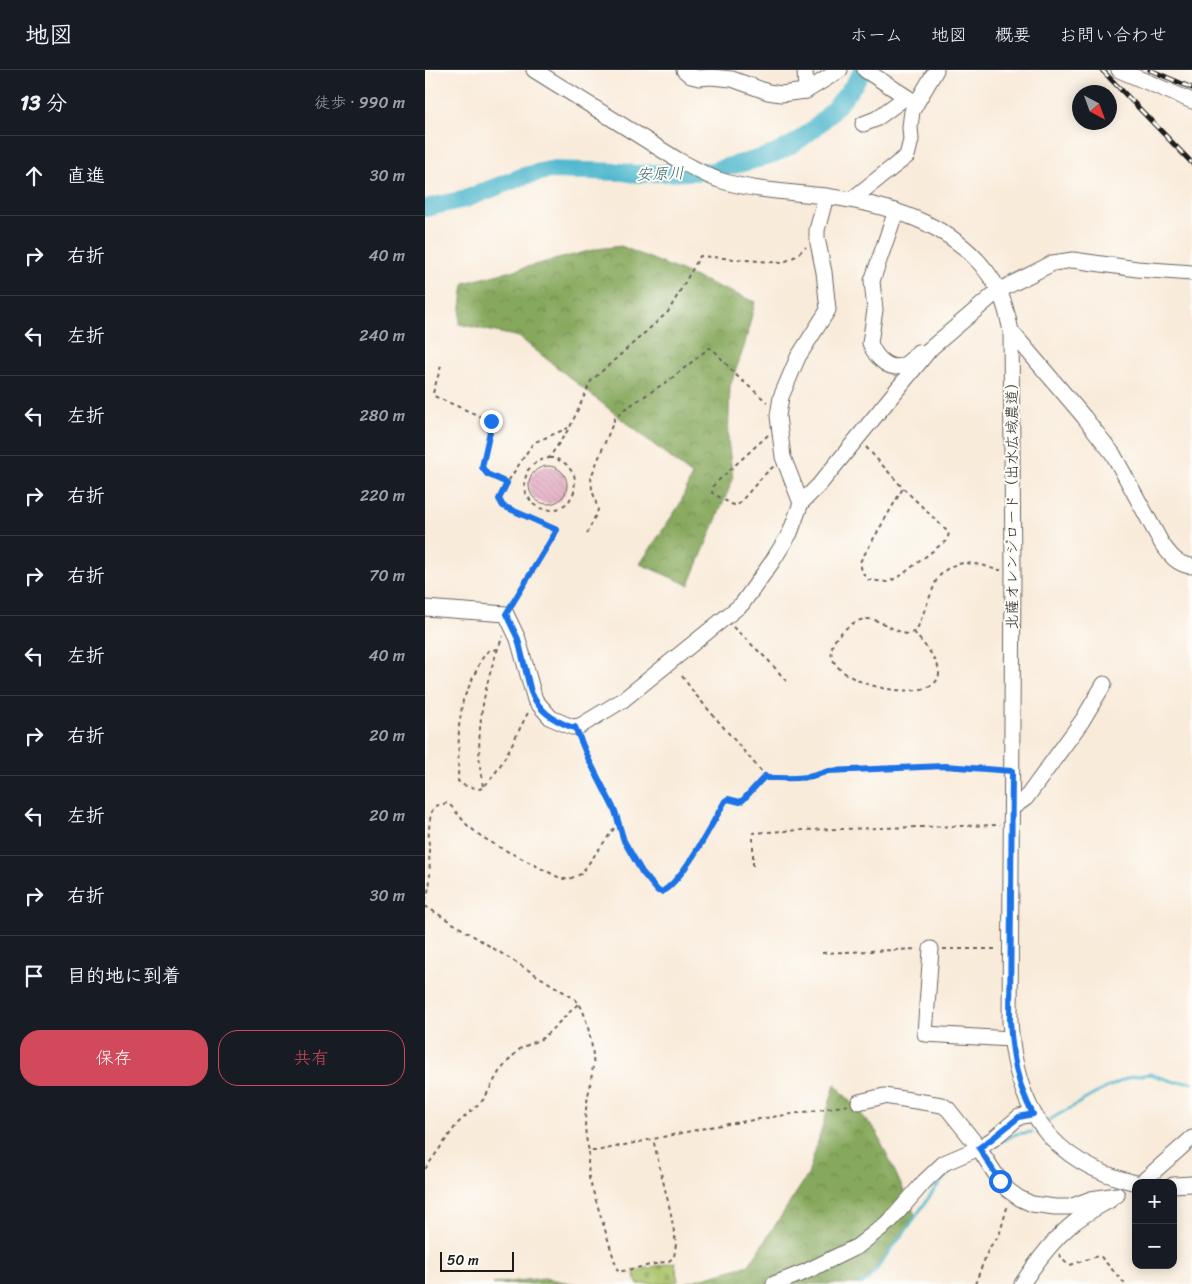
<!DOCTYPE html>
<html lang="ja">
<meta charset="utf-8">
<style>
:root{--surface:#171b24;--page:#242831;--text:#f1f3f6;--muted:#9ea1a6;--line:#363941;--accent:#d1495b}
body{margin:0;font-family:Sriracha,"Klee One",sans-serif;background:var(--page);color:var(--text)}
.controls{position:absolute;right:15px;bottom:15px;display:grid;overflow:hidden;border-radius:10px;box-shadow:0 2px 12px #0003}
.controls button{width:45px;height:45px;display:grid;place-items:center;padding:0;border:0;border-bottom:1px solid var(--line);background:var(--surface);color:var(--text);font:25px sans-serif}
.compass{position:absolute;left:647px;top:15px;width:45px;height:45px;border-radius:50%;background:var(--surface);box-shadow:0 2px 12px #0003;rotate:139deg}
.scale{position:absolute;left:15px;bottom:12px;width:74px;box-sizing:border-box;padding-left:5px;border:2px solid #1c1c1c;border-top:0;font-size:14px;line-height:18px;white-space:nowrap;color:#1c1c1c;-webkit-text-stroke:4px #fdfcf7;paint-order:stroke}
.stop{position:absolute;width:15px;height:15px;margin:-11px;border:4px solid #1a73e8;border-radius:50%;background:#fff}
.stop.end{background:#1a73e8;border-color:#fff;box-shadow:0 1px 5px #0008}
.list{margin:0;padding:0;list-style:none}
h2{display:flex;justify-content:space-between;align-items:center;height:65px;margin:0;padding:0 20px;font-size:21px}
h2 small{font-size:16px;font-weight:400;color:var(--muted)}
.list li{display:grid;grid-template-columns:32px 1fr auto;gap:15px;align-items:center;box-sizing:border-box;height:80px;padding:0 20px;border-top:1px solid var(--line)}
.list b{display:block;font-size:19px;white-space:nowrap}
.list em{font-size:16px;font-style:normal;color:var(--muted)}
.actions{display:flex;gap:10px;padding:15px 20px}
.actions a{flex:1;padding:11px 0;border:1px solid var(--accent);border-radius:20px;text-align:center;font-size:18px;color:var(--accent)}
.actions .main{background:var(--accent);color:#fff}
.icon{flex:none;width:28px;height:28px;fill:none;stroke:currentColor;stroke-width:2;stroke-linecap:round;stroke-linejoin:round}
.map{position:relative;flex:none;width:767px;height:1214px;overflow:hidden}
header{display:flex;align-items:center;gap:30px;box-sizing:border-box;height:70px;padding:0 25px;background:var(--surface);border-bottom:1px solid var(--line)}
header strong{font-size:24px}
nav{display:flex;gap:28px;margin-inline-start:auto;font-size:18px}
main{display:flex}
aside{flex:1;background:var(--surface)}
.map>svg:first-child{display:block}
</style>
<header>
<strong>地図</strong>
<nav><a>ホーム</a><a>地図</a><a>概要</a><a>お問い合わせ</a></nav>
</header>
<main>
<aside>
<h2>13 分<small>徒歩 · 990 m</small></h2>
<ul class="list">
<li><svg class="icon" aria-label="ahead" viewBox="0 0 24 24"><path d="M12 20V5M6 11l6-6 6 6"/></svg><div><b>直進</b></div><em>30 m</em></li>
<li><svg class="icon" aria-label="right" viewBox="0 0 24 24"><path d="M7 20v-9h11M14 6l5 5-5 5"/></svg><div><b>右折</b></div><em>40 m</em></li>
<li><svg class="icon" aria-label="left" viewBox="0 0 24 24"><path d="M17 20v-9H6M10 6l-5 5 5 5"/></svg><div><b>左折</b></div><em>240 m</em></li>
<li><svg class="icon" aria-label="left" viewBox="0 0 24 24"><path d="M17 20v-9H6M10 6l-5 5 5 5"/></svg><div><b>左折</b></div><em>280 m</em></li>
<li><svg class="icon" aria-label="right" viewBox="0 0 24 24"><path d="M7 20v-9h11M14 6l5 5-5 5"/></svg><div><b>右折</b></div><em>220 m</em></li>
<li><svg class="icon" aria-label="right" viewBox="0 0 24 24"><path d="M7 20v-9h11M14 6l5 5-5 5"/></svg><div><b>右折</b></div><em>70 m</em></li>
<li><svg class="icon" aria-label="left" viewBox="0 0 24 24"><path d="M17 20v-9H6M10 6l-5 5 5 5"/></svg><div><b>左折</b></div><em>40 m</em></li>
<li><svg class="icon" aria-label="right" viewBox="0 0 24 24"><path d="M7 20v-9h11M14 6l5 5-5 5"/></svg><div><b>右折</b></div><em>20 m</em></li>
<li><svg class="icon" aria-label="left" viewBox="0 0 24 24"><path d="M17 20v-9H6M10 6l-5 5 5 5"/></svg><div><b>左折</b></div><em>20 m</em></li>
<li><svg class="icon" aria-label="right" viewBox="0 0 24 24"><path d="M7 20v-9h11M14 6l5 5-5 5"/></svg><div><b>右折</b></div><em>30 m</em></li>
<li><svg class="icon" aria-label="arrive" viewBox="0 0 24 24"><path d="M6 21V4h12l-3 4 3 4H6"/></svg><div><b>目的地に到着</b></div></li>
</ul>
<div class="actions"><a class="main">保存</a><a>共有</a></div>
</aside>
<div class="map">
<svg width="767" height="1214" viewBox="0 0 767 1214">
<defs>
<pattern id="forest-crowns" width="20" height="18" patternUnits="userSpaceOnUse" patternTransform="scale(1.25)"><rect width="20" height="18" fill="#86a85c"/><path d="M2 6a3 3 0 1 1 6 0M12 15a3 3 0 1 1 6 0" fill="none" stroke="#6d884b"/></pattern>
<pattern id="cemetery-stones" width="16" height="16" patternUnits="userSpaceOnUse" patternTransform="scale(1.25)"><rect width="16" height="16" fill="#a9c268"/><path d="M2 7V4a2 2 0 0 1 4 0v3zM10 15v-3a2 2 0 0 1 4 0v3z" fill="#91a65a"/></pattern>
<pattern id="building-back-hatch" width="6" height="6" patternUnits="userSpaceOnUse" patternTransform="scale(1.25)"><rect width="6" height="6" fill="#e3acc3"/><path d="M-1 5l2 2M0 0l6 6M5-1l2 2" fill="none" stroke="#c293a7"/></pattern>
</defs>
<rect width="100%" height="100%" fill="#fdfcf7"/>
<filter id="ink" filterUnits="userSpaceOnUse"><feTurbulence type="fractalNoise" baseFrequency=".02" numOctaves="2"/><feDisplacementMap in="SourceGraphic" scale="10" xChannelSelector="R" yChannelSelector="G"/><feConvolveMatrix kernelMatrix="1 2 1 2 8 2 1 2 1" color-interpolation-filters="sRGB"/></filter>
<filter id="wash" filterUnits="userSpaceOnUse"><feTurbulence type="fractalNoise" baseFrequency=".0096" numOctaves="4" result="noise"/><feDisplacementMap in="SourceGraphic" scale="20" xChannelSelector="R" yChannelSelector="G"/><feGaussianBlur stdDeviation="1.12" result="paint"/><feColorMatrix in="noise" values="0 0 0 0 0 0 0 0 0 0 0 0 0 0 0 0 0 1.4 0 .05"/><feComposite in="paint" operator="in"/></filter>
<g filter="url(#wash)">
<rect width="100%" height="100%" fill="#f9ebda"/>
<g fill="url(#forest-crowns)" stroke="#51623c">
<polygon points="196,176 330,232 319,277 305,316 303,370 308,409 264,515 215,494 255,434 267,405 94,267 34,254 39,213 172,179"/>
<polygon points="410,1014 451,1061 491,1147 437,1214 257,1214 324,1195 383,1105"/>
<polygon points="119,1208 151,1214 68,1214"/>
</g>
<polygon fill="url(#cemetery-stones)" stroke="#626f42" points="250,1192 253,1211 240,1214 212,1214 209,1201"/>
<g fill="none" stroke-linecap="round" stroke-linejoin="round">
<g stroke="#4fb8cd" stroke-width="3">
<polyline points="624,1050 675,1021 705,1007 725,1004 750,1012 767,1012"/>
<polyline points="572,1074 591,1064 607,1062"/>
<path d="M435,1214C446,1210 454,1196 461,1186C471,1173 482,1160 491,1146C506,1125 515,1108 536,1093"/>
</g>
<path stroke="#4fb8cd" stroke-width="18" d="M0,138L40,129L99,106L124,100L198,102L209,104L290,101V100C311,94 334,90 353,82C390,65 417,33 439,0"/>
</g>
<g id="blocks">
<circle fill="url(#building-back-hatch)" cx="123" cy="415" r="19"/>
</g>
</g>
<g filter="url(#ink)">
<use href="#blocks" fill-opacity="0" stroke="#69645e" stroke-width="1"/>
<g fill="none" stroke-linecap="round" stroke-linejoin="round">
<g stroke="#69645e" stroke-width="17">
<g id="minor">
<path d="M109,0L253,90C267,97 280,105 294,110C328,121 365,122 400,126C467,135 540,156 574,221C580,233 583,247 586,261L588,501L585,951C590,1037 624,1093 711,1113"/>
<polyline points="259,0 266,6 274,8 286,7 307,9 343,22 356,24 381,21 415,0"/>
<polyline points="380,0 381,21"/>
<polyline points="440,0 491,33"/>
<polyline points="694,0 767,31"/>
<polyline points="438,54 451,49 481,27"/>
<polyline points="426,130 482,86 486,70 485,57 487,41 511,0"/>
<path d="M471,141L447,211L450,240L445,273C450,287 466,305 482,293C486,290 490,286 493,282"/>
<path d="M586,261L659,347L688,384L737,474C745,485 752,495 767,496"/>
<polyline points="376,433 358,387 353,346 356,327 373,287 403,240 399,202 392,168 392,160 401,126"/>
<polyline points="0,538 81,544 93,569 110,630 126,648 147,657 155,656 198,630 317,534 347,492 365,463 376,433 394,415 506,278 573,221 628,193 648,190 712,199 767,203"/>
<polyline points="587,738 601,728 657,651 679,614"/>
<polyline points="506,879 500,964 586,969"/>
<polyline points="434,1032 459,1026 517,1035 523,1039 551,1074 575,1111 583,1120 594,1128 607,1134 630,1137 645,1137 666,1129 692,1125"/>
<polyline points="716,1113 767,1068"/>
<polyline points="748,1115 767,1114"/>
<polyline points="349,1214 380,1202 433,1176 466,1150 499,1112 519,1093 554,1078 568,1069 594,1047 608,1044"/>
<path d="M597,1214C610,1194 626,1172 645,1156C657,1145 671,1138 685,1130"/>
</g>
</g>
<g stroke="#69645e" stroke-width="2" stroke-dasharray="4 4" stroke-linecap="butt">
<polyline points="16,296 8,323 9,326 66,351 66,357 57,397 62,404 82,413"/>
<polyline points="343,365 294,410 288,416 287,423 306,434 312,436 338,406 349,396"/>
<polyline points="441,377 478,418 524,463 522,470 474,507 462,512 443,510 437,502 435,492 478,418"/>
<polyline points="124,388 130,388 141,394 149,404 150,410 149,422 143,433 132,439 126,440 114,438 108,434 101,424 99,412 103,400 112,391 124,388 145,357 166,311 243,242 275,186 357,193 371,186 381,177"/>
<polyline points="162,464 173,440 167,419 166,407 190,348 200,339 247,308 284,278 288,279 312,306 342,332"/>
<polyline points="87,535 132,460 78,437 74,429 82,413 108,373 143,358"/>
<polyline points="308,557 343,590 364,614"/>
<path d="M489,562C497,573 515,590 514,604C511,642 363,609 419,560C445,537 456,556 481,564L489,562L493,557L511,511C524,491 539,491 560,496C566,498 570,500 576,500"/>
<path d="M72,579L63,581L56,590L38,630L34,656L33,711L38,715L55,719C74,707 92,662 104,641"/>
<path d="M257,606L270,624L342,708C354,708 368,710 380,709C389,708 397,702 406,701C462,696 519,696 575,700"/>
<path d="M155,669L164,691L190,741L199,771L211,793L233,821L236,822C257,813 287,752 300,731L303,729L315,731L318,730L340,706"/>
<path d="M58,716C48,668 59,611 78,566"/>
<polyline points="328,796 328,763 375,760 575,755"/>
<path d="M0,830C3,823 5,815 5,808C5,790 0,747 10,736L22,733L26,736L42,755L57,767L74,777L137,809H144L156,804L193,753"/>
<path d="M0,836L150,929C152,932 156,936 157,939C162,949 170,985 168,996C164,1028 155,1048 164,1081H171L290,1056L424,1035"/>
<polyline points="518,879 573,879"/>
<polyline points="397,883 493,879"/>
<polyline points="164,1082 163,1093 164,1108 193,1202 244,1191 249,1187 251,1174 246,1144 228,1069"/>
<polyline points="0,1099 32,1054 59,1029 74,1002 85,989 96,978 118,968 153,934"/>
<polyline points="634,1184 640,1192 645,1195 673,1186 676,1187 700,1214"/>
<polyline points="550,1214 564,1178 574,1166 583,1134"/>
</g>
<use href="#minor" stroke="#fff" stroke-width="15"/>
<g stroke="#1c1c1c" stroke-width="5">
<g id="rail">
<polyline points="677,0 767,93"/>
<polyline points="725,0 767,18"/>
</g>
</g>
<use href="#rail" stroke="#fdfcf7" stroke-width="3" stroke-dasharray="9" stroke-linecap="butt"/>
</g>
</g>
<g fill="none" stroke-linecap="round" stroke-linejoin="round" filter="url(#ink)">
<path stroke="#1a73e8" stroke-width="6" d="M66,351V357L57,397L62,404L82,413L74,429L78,436L132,460L81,544L93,569L106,622C114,641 128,650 146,657H150L164,690L190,741L199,771L217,802L233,821L236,822C257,813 288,752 300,731L303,729L315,732L318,730L340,706L342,708C365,708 381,710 403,701L520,696L587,701L585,951C587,984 592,1015 608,1044L594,1047L568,1068L554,1078L575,1111"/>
</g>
<g text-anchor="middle" stroke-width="4" stroke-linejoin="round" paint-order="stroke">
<g font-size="15" fill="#1c1c1c" stroke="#fdfcf7">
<text transform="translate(587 432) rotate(-90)" y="5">北薩オレンジロード（出水広域農道）</text>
</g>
<g font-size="16" font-style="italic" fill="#33626c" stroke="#fdfcf7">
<text transform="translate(235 103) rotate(-2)" y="6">安原川</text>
</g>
</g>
</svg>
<div class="controls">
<button>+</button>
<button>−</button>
</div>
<svg class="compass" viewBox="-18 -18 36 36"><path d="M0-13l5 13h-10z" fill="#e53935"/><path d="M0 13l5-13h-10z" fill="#9ea1a6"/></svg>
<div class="scale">50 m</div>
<div class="stop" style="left:575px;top:1111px"></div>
<div class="stop end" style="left:66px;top:351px"></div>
</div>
</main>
